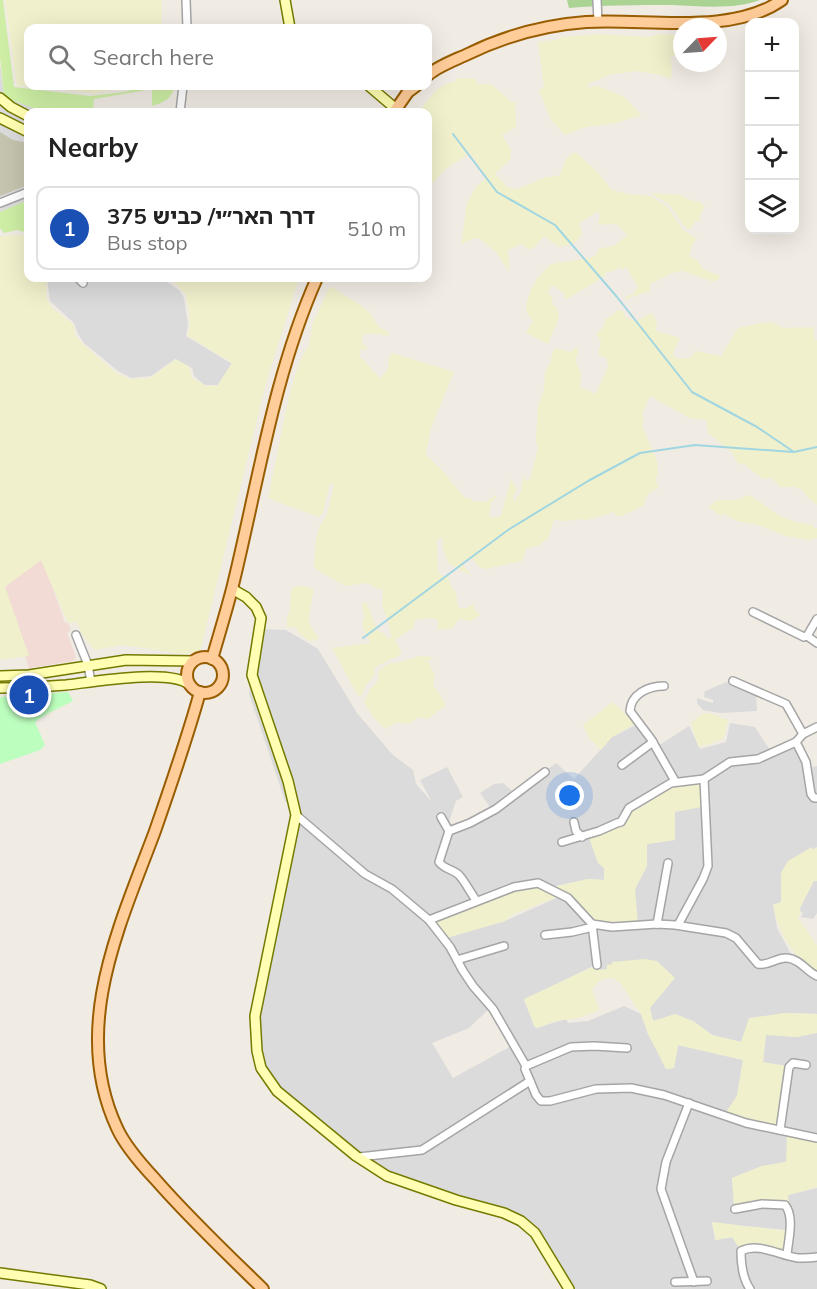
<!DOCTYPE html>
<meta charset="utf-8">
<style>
:root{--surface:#fff;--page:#f2f2f2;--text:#222;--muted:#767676;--line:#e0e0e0;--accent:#0b8043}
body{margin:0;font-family:Mulish,"Noto Sans Hebrew",sans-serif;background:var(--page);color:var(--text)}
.controls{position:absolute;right:18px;top:18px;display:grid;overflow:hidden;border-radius:12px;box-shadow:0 6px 24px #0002}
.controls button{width:54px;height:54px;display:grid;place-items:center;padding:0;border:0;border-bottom:2px solid var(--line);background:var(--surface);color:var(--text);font:30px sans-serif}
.compass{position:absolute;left:673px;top:18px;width:54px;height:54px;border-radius:50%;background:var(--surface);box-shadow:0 6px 24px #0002;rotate:65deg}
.you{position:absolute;left:570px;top:796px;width:21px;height:21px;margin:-15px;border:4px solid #fff;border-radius:50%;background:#1a73e8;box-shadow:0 0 0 9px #1a73e833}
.badge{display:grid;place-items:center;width:39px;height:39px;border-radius:50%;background:var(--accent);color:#fff;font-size:20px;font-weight:700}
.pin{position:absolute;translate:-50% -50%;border:3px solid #fff;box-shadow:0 2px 6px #0006}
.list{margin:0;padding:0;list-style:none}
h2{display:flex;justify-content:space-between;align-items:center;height:78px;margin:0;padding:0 24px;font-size:26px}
h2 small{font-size:20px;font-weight:400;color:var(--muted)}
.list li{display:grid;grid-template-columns:39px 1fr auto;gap:18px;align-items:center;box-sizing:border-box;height:84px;margin:0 12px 12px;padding:0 12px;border:2px solid var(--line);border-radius:12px}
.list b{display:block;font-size:22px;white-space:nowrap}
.list p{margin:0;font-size:20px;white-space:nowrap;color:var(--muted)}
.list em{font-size:20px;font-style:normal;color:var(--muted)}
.icon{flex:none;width:33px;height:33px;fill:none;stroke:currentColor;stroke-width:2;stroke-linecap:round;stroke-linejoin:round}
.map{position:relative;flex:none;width:817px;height:1289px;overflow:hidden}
.search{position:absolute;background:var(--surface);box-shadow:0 6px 24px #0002;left:24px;top:24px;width:408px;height:66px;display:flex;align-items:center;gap:15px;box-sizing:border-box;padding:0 21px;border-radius:12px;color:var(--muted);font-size:22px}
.panel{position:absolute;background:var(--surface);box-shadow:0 6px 24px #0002;left:24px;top:108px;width:408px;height:174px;border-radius:12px}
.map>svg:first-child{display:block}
</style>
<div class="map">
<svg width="817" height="1289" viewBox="0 0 817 1289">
<rect width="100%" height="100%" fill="#f0ebe3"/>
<g fill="#dcdbdb" fill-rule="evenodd">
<polygon points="0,65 4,94 9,93 48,110 59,112 28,112 28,232 9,227 0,229"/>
<polygon points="47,278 161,278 179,290 184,298 188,324 186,336 232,364 218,385 205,385 194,376 192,368 175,359 151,376 131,378 118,371 84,343 78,334 74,323 50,301"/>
<path d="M256,629L286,630L318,649L357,713L392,754L413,770L416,784L432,802L420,780L447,767L463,797L456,801L449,822L439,810L448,831L492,810L480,793L494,784L503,783L516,794L556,763L574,779L612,737L638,724L651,739L672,781L627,813L628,819L590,838L604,868L605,880L588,879L551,887L471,908L439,921H428L450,952L443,939L505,921L563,895L635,889L647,866V844L674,840L675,812L704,805V780L678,779L658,746L689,726L700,749L726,742L730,723L755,727L772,753L793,742L808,768L817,766V847L788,861L781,873V902L773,905L777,928L793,958L817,975V1014L785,1013L741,1042L712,1035L693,1021H653L650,1008L613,964L608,969L600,970L597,964L524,1000L536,1028L566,1019L568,1023L588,1021L624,1006L641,1014L648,1034L667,1069L674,1068L678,1045L743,1060L737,1096L763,1063L766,1034L797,1037L817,1032V1139L786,1162L762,1166L732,1178L735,1208L817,1188V1289H567L527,1227L514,1219L388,1177L274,1087L261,1067L254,1032L298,820L304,819L285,801L249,694ZM489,1009L513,1045L453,1078L432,1043L469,1028ZM712,1223L787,1230L786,1254L757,1247L733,1237L715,1240Z"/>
<polygon points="729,681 756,692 757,711 720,713 703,710 697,703 697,698 713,703 713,700 704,697 705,691"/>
<polygon points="814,880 817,881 817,913 813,919 801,917 803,913 799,910"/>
</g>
<polygon fill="#f3dbd5" points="43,560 65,623 68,623 71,630 67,633 76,657 73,661 29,668 0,578"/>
<polygon fill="#c5c4ae" points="0,132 13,140 28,143 28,185 0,196"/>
<g fill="#f0f0cc">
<polygon points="5,0 162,0 161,28 28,28 28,86 139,86 94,93 17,86"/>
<polygon points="601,34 646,37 661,34 676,35 682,38 682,54 671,56 672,71 671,79 656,74 635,71 609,75 590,83 587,88 598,86 623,96 641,115 616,123 586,127 565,135 551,120 539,91 544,87 538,42 555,40 562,37"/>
<polygon points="457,78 476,79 477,84 491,84 512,102 515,101 516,127 502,135 511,150 510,160 495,174 509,188 518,189 545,177 559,176 566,159 575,152 596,170 612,190 628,194 650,196 668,207 682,229 697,239 693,243 689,256 698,261 703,269 720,276 717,281 711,281 682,271 672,273 650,284 650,291 626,299 625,297 633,294 638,287 626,267 623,270 620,267 611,272 606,271 605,275 594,283 565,300 564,293 552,285 548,293 552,298 553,305 557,308 559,318 548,344 526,333 533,321 527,313 526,306 531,289 538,277 551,264 590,258 595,256 599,249 616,245 627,235 616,224 598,225 600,214 597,212 579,223 582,232 581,236 573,244 559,247 544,236 533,249 528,249 521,244 508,250 509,272 497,253 480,239 475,238 461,244 467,203 476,187 487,177 470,153 444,170 432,184 428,199 428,112 418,112 436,90 448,83 455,82"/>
<polygon points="650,193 681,195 689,200 701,202 705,207 700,214 700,221 696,221 689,230 683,225 670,205"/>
<polygon points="28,235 28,278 46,278 47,299 53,309 73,324 75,335 85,346 116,373 131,379 150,378 176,359 189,367 192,378 206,386 217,386 232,363 188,336 190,326 189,311 186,295 177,285 166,278 299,278 266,383 200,652 184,654 123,645 95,650 83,636 77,622 68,623 41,560 5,587 29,656 0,660 0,236"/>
<polygon points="330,286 363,307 369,312 379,327 390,334 387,336 380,334 364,334 361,342 367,347 366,350 359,349 361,352 359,356 363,360 380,378 388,369 389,357 392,353 454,372 431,428 426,455 441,469 465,498 470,498 472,501 485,502 496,495 497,497 492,501 489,515 491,518 501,516 511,479 517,490 513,496 514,502 521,492 523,475 526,481 530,479 538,448 536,440 538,406 544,389 545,372 550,363 554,348 571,352 575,347 579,351 575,360 581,373 580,387 596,394 608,366 606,358 598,354 601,342 596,334 603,327 605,320 617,311 622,310 626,318 636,321 649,314 653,314 657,324 656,331 680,338 673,353 677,359 690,358 696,351 721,356 738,328 757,324 772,322 783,328 814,327 814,339 817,340 817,505 807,497 802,490 796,487 780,487 772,478 763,479 745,465 738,463 731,451 708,433 706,420 690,418 650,396 643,412 643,428 657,460 658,474 655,479 659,487 648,494 643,506 622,516 616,516 614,512 587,520 581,519 566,521 554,520 548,538 538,546 526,549 522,561 486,569 479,567 473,559 463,560 463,565 472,576 448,563 443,549 442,537 437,540 438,572 443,577 447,574 452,588 456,592 458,607 465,609 474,603 474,609 480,615 472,621 459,619 452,628 438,630 438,620 430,618 415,620 414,627 395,640 402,654 375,667 374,676 366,685 362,695 358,696 332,648 370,643 362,625 364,617 362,605 364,602 368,605 377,630 385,634 388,639 391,638 388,621 382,605 383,590 373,587 369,583 345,586 314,568 316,539 320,525 327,515 334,484 330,483 323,513 318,517 268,498 289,396 299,362 309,345 313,322"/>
<polygon points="750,495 778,515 792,521 813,525 814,529 817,528 817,538 808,540 785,536 759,525 737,521 722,513 722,517 709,507 717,500 736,500"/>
<polygon points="303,586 314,589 309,615 309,623 319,639 309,641 300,634 295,627 287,627 287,619 290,610 291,591 293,587"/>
<polygon points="420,656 433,657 428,661 435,676 433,686 441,696 446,705 428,719 419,717 410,723 395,723 385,729 373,717 364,702 369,691 378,680 379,670 390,663 397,663"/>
<polygon points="613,702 635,724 612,737 601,750 589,738 583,725"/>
<polygon points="709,713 728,720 724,738 708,745 698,746 691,723 702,714"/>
<polygon points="703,780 701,807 675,812 675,840 647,844 647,866 635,889 638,925 593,924 563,895 513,914 505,921 443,939 431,921 439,921 470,908 473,903 523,884 551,888 588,879 604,880 604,868 598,863 589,838 628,819 627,814 642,807 670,786"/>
<polygon points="812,847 813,850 817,848 817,881 814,881 799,910 801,911 798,918 817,945 817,973 796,955 784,937 777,921 773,905 781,902 781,873 788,861"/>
<polygon points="645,959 657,961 675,978 650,1008 653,1021 675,1014 693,1021 712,1035 741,1042 749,1018 785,1013 817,1014 817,1033 797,1037 766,1035 763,1062 787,1066 780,1127 724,1115 737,1096 743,1060 678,1045 674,1068 666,1069 648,1034 641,1014 621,984 613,978 607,978 599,981 592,989 599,1009 597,1011 579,1018 556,1021 538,1028 534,1026 524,999 599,964 600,970 607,969 607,965 612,964 612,962"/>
<polygon points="787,1134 817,1138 817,1187 788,1195 789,1205 734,1207 732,1178 762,1166 786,1162"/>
<polygon points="712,1222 788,1231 787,1254 769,1251 741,1251 732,1237 716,1240"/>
</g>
<g fill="#cdeea4">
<path d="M0,0H3L14,87L90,96L125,92L146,86H175C171,99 165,102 152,106V89L94,99L93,110L44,112L4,97L0,57Z"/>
<polygon points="28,200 28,233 17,230 4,233 0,228 0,212"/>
</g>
<path fill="#aad394" d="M567,0H760C733,10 700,6 672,5C637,5 603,5 569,8Z"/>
<polygon fill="#bcfebd" points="68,692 73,701 45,715 35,722 45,745 40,750 0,764 0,697"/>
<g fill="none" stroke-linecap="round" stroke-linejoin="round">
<g stroke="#a0d6e1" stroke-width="2">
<polyline points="453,134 497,192 555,225 617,297 692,392 757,427 794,452"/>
<polyline points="363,638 508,530 588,481 640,453 695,445 794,452 817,447"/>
</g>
<g stroke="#a5a5a5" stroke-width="10">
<g id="street">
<polyline points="186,0 187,28"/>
<polyline points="597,0 598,22"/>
<polyline points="180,112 183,86"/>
<polyline points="0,203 28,192"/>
<polyline points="78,278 83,283"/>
<polyline points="753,612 804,637 807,636 817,643"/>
<polyline points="76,635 88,665 91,682"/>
<polyline points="807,636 817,619"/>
<polyline points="733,681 786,704 803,734"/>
<path d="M664,686C648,686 631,694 630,711L651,739L675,781"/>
<polyline points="796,742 806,762 811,794 814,798 817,798"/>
<polyline points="622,765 653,742"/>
<polyline points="296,815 365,874 392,889 429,920 450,947 463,971 473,986 493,1009 526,1066 525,1069 536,1095 541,1101 550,1101 596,1089 631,1088 664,1095 746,1123 817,1138"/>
<path d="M441,817L449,831L439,862C445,870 453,869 459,875C466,883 470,892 476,900"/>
<polyline points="574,822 576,831 582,837"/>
<polyline points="449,831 470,823 496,809 545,772"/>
<polyline points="562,842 599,831 617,823 621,822 629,808 671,783 704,779 730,762 758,759 796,742 803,734 817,727"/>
<path d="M429,920L514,887L538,883L568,898L592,924L612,927L657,924L675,925L726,933L736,938L758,964C769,966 777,957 787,958C800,959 806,971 817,976"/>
<polyline points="592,924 597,965"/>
<polyline points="657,924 668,863"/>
<polyline points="678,925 703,879 708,866 704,779"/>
<polyline points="545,935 572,932 593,927"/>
<polyline points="457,960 504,946"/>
<polyline points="526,1066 571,1047 594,1046 627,1048"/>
<polyline points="689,1103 666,1162 661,1189 694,1282"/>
<polyline points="780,1130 789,1067 793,1063 806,1065"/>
<polyline points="359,1157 422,1150 530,1081"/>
<path d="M735,1209L762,1204L785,1205C795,1217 788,1241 787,1255"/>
<polyline points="675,1282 707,1281"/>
<path d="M750,1289C743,1279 741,1263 741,1251C759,1242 780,1256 798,1258C804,1258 811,1258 817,1257"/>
</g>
</g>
<g stroke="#737a00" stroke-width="12">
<g id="secondary">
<polyline points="285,0 290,28"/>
<polyline points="369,86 396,109"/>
<polyline points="0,98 11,107 28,116"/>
<polyline points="0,118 28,132"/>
<polyline points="232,589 246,597 256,607 261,618 252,675 288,781 296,815 255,1016 257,1051 261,1068 277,1091 356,1156 387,1176 456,1200 504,1213 521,1221 535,1233 569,1289"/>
<polyline points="0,676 29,675 126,660 194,661"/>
<path d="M0,688C22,688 44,687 66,685C92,682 171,668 190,685"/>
<polyline points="0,1273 90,1285 101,1289"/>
</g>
</g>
<g stroke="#985d00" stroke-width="14">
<g id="primary">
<path d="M428,75C438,66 455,60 468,54C505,36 544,25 586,22C646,18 731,36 782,0"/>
<polyline points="394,112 408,92 416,86"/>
<circle cx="205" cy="675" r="18"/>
<path d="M212,659C219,635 226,612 232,589C258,484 273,377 317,278"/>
<path d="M200,692C187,739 171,785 155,831C120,925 70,1028 117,1128C125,1146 141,1164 155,1179C189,1218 226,1253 263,1289"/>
</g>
</g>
<use href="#street" stroke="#fff" stroke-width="7"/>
<use href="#secondary" stroke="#fffeb2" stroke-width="9"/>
<use href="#primary" stroke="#ffcd99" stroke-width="10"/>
</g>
</svg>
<div class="controls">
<button>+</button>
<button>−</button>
<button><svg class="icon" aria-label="locate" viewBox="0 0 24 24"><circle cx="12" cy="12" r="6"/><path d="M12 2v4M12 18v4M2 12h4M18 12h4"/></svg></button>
<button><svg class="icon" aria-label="layers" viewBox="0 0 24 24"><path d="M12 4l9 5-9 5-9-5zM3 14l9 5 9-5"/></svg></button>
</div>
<svg class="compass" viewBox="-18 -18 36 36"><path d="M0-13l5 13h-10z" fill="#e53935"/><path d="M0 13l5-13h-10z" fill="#767676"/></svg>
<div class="you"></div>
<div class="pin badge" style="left:29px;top:695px;background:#1a4fb4">1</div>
<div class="search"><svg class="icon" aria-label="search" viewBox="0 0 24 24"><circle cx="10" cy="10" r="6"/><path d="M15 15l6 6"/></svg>Search here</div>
<section class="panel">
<h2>Nearby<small></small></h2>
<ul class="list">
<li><span class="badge" style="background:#1a4fb4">1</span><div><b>דרך האר״י/ כביש 375</b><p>Bus stop</p></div><em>510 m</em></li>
</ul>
</section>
</div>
